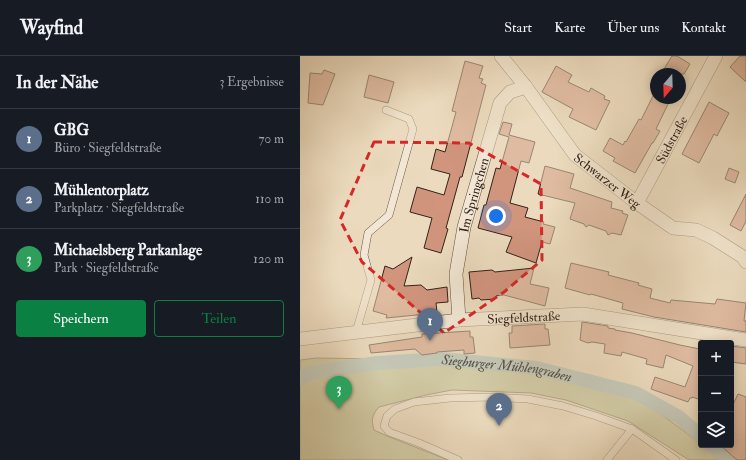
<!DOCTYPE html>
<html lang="de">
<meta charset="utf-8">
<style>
:root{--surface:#171b24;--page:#242831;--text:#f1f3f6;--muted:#9ea1a6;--line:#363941;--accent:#0b8043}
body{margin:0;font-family:"IM FELL Double Pica",serif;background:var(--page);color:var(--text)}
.controls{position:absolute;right:12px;bottom:12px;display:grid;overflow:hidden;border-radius:4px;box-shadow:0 2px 10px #0003}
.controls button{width:36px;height:36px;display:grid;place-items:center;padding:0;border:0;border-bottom:1px solid var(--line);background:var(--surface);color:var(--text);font:20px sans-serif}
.compass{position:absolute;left:350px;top:12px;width:36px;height:36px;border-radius:50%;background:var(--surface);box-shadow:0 2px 10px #0003;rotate:199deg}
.you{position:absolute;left:196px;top:160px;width:14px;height:14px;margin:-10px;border:3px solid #fff;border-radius:50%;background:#1a73e8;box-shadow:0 0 0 6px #1a73e833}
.badge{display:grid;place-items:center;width:26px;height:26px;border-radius:50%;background:var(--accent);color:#fff;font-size:13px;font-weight:700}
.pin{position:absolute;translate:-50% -33px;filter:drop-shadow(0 1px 2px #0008)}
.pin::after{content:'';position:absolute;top:21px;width:14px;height:12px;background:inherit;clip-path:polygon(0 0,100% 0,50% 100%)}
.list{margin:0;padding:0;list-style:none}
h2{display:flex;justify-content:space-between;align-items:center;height:52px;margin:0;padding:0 16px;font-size:17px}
h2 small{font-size:13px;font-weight:400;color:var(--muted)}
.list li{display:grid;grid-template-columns:26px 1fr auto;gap:12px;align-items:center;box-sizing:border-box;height:60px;padding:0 16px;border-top:1px solid var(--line)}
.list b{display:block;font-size:15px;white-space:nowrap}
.list p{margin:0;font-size:13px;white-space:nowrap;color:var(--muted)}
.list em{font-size:13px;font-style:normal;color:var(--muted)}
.actions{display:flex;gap:8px;padding:12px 16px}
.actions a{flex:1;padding:9px 0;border:1px solid var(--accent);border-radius:4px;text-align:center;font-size:14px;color:var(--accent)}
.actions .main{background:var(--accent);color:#fff}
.icon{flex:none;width:22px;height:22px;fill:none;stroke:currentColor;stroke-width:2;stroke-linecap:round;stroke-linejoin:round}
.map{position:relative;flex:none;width:446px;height:404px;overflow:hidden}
header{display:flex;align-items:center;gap:24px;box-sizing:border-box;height:56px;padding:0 20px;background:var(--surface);border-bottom:1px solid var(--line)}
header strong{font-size:19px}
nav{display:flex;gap:22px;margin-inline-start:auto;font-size:14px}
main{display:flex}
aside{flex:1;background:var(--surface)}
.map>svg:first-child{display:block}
</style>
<header>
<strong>Wayfind</strong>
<nav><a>Start</a><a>Karte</a><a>Über uns</a><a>Kontakt</a></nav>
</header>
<main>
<aside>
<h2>In der Nähe<small>3 Ergebnisse</small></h2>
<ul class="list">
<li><span class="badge" style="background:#5c6f8a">1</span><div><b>GBG</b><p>Büro · Siegfeldstraße</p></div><em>70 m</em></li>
<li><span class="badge" style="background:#5c6f8a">2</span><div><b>Mühlentorplatz</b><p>Parkplatz · Siegfeldstraße</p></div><em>110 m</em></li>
<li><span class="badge" style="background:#2e9e5b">3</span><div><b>Michaelsberg Parkanlage</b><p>Park · Siegfeldstraße</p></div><em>120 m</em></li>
</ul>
<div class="actions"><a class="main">Speichern</a><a>Teilen</a></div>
</aside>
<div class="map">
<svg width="446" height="404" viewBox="0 0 446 404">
<rect width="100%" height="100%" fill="#ebdabd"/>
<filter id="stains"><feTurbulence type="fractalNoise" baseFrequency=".005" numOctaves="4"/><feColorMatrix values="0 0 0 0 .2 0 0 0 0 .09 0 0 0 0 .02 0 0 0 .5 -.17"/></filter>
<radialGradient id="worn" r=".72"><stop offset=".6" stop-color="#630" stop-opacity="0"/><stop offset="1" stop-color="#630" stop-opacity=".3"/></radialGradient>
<path fill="#b8bf90" stroke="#767055" d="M17,302L143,304L234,317L337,340L401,388V389H403L415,398L421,404H389L328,365L266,344L231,337L152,334L126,339L79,351C72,359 71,363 74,374L87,380L148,404H0V304Z"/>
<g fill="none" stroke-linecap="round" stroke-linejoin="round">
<g stroke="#9bb8b9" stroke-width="14">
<path id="s1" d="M0,323L10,317L77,307L142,303L236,312L336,337L379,361L401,380"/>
<polyline points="412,389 429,404"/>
</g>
</g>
<g fill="#d1957e" stroke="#33221a">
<polygon points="372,0 377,0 390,8 384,18 361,18"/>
<polygon points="440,0 446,0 446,26 430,11"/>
<polygon points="165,5 183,10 179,22 183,23 181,27 186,29 167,102 162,121 160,121 146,172 148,173 141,197 124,192 132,162 110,156 117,131 144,139 150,118 131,113 136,93 145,96 156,56 152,55"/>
<polygon points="256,10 272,19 268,26 289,36 291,32 305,40 304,43 310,45 296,74 269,61 273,53 242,36"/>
<polygon points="24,14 35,18 23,49 8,47 10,17 22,18"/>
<polygon points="69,19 94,26 88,47 64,41"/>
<polygon points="354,38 356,39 356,42 361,42 369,46 356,73 360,75 353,87 352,87 335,117 313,105 315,102 303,95 310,82 323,89 325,85 326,86 339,63 341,64"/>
<polygon points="409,46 429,57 419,76 417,80 414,78 399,107 382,98"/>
<polygon points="203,66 212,68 209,79 235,86 229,107 221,105 210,147 228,152 225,161 244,166 243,168 255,171 250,188 242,186 236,207 206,196 212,181 178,172 184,149 186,149 196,112 200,113 209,81 199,78"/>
<polygon points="245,110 274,118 270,132 312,146 311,152 323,155 322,157 328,159 321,179 312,177 308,179 306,175 289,169 286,171 284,168 270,163 275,147 238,138"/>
<polygon points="429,112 439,116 435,127 425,123"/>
<polygon points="446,138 446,165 441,175 430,169"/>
<polygon points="112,201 104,230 121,229 127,234 147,231 148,246 136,247 137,257 86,262 87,259 73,255 85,210 93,213"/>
<polygon points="271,207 309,216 308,219 339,227 338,229 352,233 350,242 370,247 371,244 415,248 417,243 446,247 444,265 446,265 446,276 354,261 322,253 323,247 291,238 290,239 265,232"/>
<polygon points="234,212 230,228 249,232 245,250 204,239 196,240 195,243 181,244 179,242 172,243 169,216 192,214 195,216"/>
<polygon points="282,266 308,270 308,272 315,273 315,274 332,277 380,289 400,293 401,292 401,344 392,341 392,342 390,342 388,346 351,333 355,321 385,331 393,310 366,299 363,312 346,308 347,303 322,296 321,300 304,297 305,288 292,286 288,287 280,284"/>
<polygon points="245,268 245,273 248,273 250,289 210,292 209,277 212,277 212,270"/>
<polygon points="170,275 170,281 173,281 175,297 164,298 164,294 137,296 137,297 122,299 115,293 71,297 69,289 122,281 122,278"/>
<polygon points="431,290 446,292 446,308 431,306"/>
<polygon points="438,338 446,341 446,404 437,404 420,389 431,389 431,353"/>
</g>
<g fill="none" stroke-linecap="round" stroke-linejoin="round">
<g stroke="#615043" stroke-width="8">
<g id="service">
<polyline points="56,276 71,224 64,199 68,177 89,159 113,73 109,63 86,54"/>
<polyline points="158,404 119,387 89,376 84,370 87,360 95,353 114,346 150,342 191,341 228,343 263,350 296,360 332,373 376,404"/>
<polyline points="307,404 332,373"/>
</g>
</g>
<g stroke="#615043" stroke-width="14">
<g id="minor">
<path id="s2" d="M201,0L226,31L275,99L337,147L373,172L396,174L413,182L443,201L446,206"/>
<path id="s3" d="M337,147L416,0"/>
<path id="s4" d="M159,264L156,218L164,171L200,47L210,36L226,31"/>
<path id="s5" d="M0,283L159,264L283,258L446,284"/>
</g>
</g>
<use href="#service" stroke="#f2e7d4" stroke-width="7"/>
<use href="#minor" stroke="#f2e7d4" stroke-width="13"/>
</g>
<path d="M0 0H446V404H0ZM74,86L169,87L241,128L242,204L204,236L144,277L62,206L40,164Z" fill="#ebdabd" fill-opacity=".55" fill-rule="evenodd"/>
<path fill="none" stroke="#d62828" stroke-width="3" stroke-dasharray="8 5" stroke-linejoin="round" d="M74,86L169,87L241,128L242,204L204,236L144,277L62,206L40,164Z"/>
<g text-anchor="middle" stroke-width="3" stroke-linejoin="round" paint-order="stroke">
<g font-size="13" fill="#33221a" stroke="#f2e7d4">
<text dy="5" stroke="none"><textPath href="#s3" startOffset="72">Südstraße</textPath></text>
<text dy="5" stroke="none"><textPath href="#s2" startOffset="165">Schwarzer Weg</textPath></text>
<text dy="5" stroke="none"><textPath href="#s4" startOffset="127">Im Springchen</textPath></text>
<text dy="5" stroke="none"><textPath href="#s5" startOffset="225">Siegfeldstraße</textPath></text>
</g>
<g font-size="14" font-style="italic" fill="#524f4a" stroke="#f2e7d4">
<text dy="5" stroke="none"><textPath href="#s1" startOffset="210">Siegburger Mühlengraben</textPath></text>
</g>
</g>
<rect width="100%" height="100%" filter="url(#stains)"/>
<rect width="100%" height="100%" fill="url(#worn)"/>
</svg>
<div class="controls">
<button>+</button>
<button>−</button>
<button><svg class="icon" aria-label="layers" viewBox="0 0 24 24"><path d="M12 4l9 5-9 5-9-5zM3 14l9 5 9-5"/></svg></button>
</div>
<svg class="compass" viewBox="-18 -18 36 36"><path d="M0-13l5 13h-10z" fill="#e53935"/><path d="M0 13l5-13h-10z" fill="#9ea1a6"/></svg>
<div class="you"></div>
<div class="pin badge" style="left:130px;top:285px;background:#5c6f8a">1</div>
<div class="pin badge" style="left:199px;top:370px;background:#5c6f8a">2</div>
<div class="pin badge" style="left:39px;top:353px;background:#2e9e5b">3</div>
</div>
</main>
